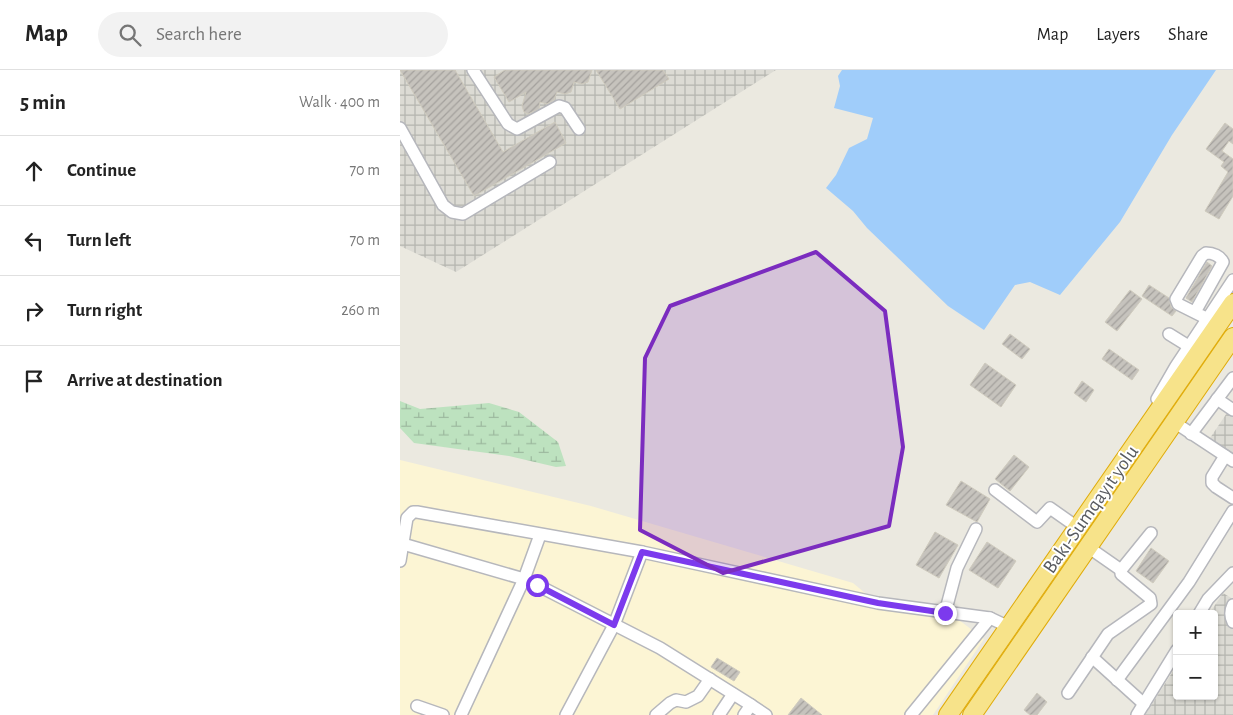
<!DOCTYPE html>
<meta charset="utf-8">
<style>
:root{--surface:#fff;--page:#f2f2f2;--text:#222;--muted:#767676;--line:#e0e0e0}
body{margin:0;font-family:"Alegreya Sans",sans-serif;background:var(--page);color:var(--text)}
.controls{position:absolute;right:15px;bottom:15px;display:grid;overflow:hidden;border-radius:5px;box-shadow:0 1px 4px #0004}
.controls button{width:45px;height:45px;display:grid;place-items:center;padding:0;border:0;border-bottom:1px solid var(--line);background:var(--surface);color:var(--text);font:25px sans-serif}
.stop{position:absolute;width:15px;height:15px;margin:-11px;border:4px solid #7c3aed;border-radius:50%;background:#fff}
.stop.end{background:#7c3aed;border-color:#fff;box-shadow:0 1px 5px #0008}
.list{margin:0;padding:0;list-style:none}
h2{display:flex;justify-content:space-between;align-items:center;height:65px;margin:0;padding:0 20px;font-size:21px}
h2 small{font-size:16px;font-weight:400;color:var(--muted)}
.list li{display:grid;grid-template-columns:32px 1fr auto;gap:15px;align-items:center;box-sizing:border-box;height:70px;padding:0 20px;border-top:1px solid var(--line)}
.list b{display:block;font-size:19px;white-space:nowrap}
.list em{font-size:16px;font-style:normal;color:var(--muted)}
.icon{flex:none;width:28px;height:28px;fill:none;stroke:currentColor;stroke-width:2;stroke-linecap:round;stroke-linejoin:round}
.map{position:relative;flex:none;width:833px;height:645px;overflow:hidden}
header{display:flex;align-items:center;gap:30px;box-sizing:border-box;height:70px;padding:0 25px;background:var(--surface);border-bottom:1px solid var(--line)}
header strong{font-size:24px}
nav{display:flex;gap:28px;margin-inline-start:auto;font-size:18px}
.search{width:350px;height:45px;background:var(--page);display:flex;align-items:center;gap:12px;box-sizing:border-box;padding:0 18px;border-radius:28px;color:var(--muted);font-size:19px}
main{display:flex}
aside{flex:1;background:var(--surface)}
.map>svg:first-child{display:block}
</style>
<header>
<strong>Map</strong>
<div class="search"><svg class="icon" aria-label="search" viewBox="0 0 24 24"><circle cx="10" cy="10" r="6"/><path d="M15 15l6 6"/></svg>Search here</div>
<nav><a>Map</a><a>Layers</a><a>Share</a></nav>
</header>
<main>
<aside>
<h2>5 min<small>Walk · 400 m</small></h2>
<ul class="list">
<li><svg class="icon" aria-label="ahead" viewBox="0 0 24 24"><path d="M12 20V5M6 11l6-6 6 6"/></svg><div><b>Continue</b></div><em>70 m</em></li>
<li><svg class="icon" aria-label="left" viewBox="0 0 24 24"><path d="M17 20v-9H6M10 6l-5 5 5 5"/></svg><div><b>Turn left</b></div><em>70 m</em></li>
<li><svg class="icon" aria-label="right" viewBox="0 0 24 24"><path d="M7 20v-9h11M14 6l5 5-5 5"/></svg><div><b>Turn right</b></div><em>260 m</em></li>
<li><svg class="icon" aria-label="arrive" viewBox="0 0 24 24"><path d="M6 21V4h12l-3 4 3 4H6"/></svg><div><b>Arrive at destination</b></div></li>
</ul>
</aside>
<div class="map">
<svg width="833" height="645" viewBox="0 0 833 645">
<defs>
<pattern id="industrial-grid" width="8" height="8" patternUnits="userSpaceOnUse" patternTransform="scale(1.25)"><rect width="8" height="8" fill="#dcdbd4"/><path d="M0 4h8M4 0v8" fill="none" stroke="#b5b5af"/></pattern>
<pattern id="wetland-marsh" width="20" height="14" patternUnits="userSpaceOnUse" patternTransform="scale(1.25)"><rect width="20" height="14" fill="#bde2bf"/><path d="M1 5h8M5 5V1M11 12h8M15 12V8" fill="none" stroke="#9dba9f"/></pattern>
<pattern id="building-hatch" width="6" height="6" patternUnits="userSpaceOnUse" patternTransform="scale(1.25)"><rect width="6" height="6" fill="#c6c3bd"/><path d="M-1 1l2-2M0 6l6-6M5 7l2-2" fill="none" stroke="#a4a19d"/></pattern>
</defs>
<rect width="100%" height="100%" fill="#ebe9e0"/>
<polygon fill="#fcf5d4" points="0,390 191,436 453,513 471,528 468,534 559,550 584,569 533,645 0,645"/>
<g fill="url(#industrial-grid)">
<polygon points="0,0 376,0 56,202 0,176"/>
<polygon points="833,334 833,387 808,371"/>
<polygon points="823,523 833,529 833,645 745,645 777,595 777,626 814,626 814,544 809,544"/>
</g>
<polygon fill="url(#wetland-marsh)" points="0,331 20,339 89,333 119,342 158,372 166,396 156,397 109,386 14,373 0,358"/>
<polygon fill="#a0cdfa" points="442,0 816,0 772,65 720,152 660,225 630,212 615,215 584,260 548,236 467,158 453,141 426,118 436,105 449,78 467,69 473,48 434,38 440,16 438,6"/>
<g fill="url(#building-hatch)" stroke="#cfcbbe">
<polygon points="0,0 55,0 103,82 155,52 166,73 74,126"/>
<polygon points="105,0 192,0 188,12 182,14 174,12 171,22 165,24 157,22 154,30 147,34 140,32 139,39 128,44 124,42 122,36 126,22 109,32 94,7"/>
<polygon points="196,0 263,0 269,9 220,39"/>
<polygon points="825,53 833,59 833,74 829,71 822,81 833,89 833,126 819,149 805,141 828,102 821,96 824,92 806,79"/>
<polygon points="807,192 812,196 792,232 786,228"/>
<polygon points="749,215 769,228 771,237 776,241 772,246 742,226"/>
<polygon points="730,220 742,229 717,261 705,252"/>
<polygon points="610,264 630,279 622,289 602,274"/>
<polygon points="709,279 739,300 732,310 702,289"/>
<polygon points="585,293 616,315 601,337 570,315"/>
<polygon points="682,311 694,320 686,332 674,323"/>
<polygon points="614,385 629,397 610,421 595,409"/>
<polygon points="561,411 590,429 577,452 546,435"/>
<polygon points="535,462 558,475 539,508 516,495"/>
<polygon points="587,472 616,491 598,518 569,500"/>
<polygon points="751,478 769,491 753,513 736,501"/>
<polygon points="317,588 340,602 334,611 311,597"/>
<polygon points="637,623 647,632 637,645 630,645 624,640"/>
<polygon points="401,628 422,645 388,645"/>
</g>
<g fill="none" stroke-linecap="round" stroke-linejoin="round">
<g stroke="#b6b7bc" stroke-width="14">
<g id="minor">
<polyline points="73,0 108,54 117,59 159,36 165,38 179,59"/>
<polyline points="0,58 43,135 52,142 63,144 150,92"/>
<path d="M795,242L823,192C820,186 813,183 806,183L802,186L776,229L778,234L808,249"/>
<polyline points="769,264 790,277"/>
<polyline points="757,329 776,296 833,210"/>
<polyline points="817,329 833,340"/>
<polyline points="774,352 833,391"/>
<polyline points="791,364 833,308"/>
<polyline points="825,386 812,407 812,413 816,417 833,428"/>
<polyline points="595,420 637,452 650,438 677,457"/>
<polyline points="3,474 124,509 137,515 260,578 351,635"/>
<polyline points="688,477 721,500"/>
<polyline points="0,491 7,448 13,442 17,442 242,482 478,533 590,548 609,557"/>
<path d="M833,535C830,541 830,546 833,552"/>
<polyline points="545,543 557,498 576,459"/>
<polyline points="799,544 808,529 833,503"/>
<polyline points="692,587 744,634"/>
<polyline points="717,610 789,512 833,441"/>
<polyline points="668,623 708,564 751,534 750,528 721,504 721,500 751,463"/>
<polyline points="17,636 43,645"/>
<polyline points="61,645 124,509 140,465"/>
<polyline points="166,645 214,555 242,482"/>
<polyline points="256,645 270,633 276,630 286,632 298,626 310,609"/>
<polyline points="319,645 333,624"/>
<polyline points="344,645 351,635 366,645"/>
<polyline points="511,645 590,548"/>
<polyline points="737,645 777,580"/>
</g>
</g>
<g stroke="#e0ac0b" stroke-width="20">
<g id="highway">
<polyline points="548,645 833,233"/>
<polyline points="572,645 833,267"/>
</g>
</g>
<use href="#minor" stroke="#fff" stroke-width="11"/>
<use href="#highway" stroke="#f7e38a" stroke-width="18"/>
</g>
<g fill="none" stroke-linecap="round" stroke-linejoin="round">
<polyline stroke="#7c3aed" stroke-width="6" points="137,515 214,555 242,482 478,533 545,543"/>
</g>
<path fill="#7b2cbf" fill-opacity="0.2" stroke="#7b2cbf" stroke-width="4" stroke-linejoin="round" d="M416,182L485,241L503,377L489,456L323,503L240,460L245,288L270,236Z"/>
<g text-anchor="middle" stroke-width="4" stroke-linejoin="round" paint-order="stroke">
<g font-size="20" fill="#595b60" stroke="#fff">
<text transform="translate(690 439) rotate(-55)" y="7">Bakı-Sumqayıt yolu</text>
</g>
</g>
</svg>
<div class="controls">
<button>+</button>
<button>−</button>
</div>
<div class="stop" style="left:137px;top:515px"></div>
<div class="stop end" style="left:545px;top:543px"></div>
</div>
</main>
